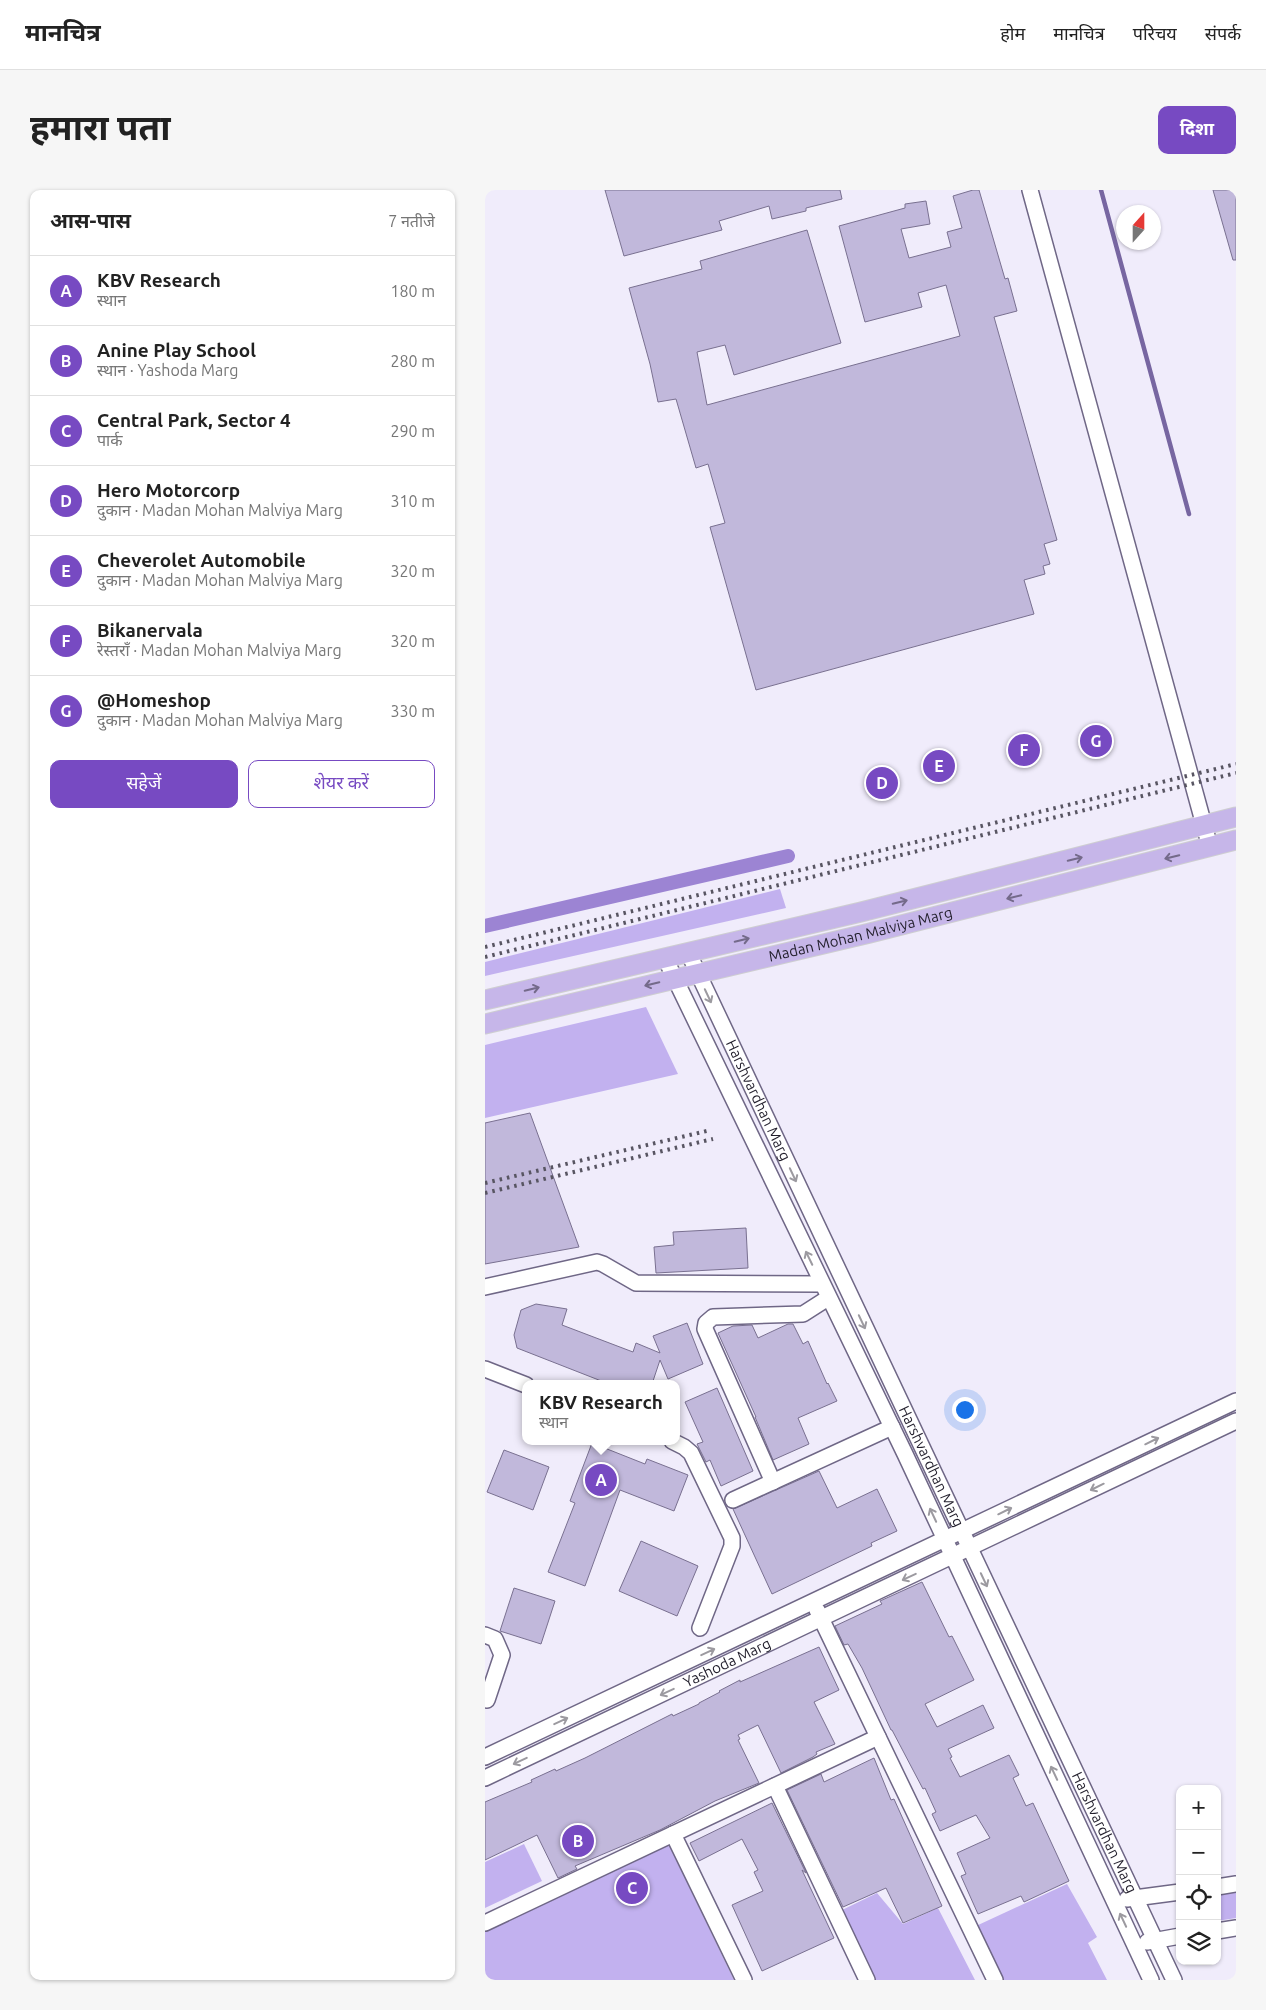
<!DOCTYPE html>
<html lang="hi">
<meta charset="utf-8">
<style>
:root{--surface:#fff;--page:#f6f6f6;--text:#222;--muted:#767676;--line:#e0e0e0;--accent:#774ac2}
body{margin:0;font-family:Ubuntu,"Noto Sans Devanagari",sans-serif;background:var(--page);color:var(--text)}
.controls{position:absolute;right:15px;bottom:15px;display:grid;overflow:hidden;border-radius:10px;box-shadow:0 1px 4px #0004}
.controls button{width:45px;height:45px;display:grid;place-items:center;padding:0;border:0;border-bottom:1px solid var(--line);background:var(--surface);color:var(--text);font:25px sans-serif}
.compass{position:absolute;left:631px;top:15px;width:45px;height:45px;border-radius:50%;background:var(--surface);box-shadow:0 1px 4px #0004;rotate:21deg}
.you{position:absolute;left:479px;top:1219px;width:18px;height:18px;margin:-12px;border:4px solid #fff;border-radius:50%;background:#1a73e8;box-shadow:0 0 0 8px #1a73e833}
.badge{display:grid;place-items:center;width:32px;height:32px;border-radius:50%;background:var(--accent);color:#fff;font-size:16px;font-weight:700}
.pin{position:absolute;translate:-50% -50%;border:2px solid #fff;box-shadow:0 1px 5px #0006}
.popup{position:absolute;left:37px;top:1190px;width:158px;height:65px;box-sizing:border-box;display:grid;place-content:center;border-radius:10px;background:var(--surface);filter:drop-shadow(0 1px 4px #0005);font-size:16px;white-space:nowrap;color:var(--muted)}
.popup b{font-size:19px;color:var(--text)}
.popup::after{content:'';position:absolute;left:50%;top:100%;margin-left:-10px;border:10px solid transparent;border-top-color:var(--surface)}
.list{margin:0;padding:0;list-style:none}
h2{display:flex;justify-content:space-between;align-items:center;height:65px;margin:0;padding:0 20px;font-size:21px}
h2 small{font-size:16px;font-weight:400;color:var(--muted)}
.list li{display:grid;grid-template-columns:32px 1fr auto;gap:15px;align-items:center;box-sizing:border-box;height:70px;padding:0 20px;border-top:1px solid var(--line)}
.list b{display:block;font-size:19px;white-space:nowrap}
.list p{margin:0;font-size:16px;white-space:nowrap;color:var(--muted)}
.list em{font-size:16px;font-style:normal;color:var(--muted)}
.actions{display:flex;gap:10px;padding:15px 20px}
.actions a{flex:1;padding:11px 0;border:1px solid var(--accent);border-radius:10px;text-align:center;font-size:18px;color:var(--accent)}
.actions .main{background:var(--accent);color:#fff}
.icon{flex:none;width:28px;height:28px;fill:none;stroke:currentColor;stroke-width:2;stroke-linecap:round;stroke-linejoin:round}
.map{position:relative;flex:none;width:751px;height:1790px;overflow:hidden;border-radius:10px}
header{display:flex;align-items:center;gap:30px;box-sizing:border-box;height:70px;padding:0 25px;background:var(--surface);border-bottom:1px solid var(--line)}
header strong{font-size:24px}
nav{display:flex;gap:28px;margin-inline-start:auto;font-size:18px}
.intro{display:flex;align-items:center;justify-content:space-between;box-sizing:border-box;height:120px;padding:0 30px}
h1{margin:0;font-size:35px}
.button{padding:12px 22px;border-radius:10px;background:var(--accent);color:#fff;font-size:18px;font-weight:700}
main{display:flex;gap:30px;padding:0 30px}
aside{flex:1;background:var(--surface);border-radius:10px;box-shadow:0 1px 4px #0004}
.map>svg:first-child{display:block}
</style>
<header>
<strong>मानचित्र</strong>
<nav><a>होम</a><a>मानचित्र</a><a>परिचय</a><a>संपर्क</a></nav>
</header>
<div class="intro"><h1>हमारा पता</h1><a class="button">दिशा</a></div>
<main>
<aside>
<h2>आस-पास<small>7 नतीजे</small></h2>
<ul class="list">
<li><span class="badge">A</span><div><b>KBV Research</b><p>स्थान</p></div><em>180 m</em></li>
<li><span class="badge">B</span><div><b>Anine Play School</b><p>स्थान · Yashoda Marg</p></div><em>280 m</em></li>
<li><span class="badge">C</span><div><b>Central Park, Sector 4</b><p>पार्क</p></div><em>290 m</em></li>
<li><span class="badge">D</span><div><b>Hero Motorcorp</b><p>दुकान · Madan Mohan Malviya Marg</p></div><em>310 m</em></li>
<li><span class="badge">E</span><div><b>Cheverolet Automobile</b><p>दुकान · Madan Mohan Malviya Marg</p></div><em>320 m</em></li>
<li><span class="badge">F</span><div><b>Bikanervala</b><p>रेस्तराँ · Madan Mohan Malviya Marg</p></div><em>320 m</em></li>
<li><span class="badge">G</span><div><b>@Homeshop</b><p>दुकान · Madan Mohan Malviya Marg</p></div><em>330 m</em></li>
</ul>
<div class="actions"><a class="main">सहेजें</a><a>शेयर करें</a></div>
</aside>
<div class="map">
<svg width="751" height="1790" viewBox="0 0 751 1790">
<rect width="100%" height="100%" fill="#f0ecfb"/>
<g fill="#c2b1ef">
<polygon points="295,699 301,718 0,786 0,772"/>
<polygon points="161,817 193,884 0,928 0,855"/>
<polygon points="183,1653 249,1790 0,1790 0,1742"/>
<polygon points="39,1654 57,1691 0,1718 0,1672"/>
<polygon points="582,1694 612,1747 603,1753 622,1790 518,1790 491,1736"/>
<polygon points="751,1700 751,1728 732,1731 732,1703"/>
<polygon points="392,1703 418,1734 453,1718 490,1790 382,1790 351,1723"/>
</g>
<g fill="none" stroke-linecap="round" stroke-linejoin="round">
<polyline stroke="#7766a1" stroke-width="4.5" points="616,0 704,324"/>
<polyline stroke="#9c84d3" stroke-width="14" points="0,736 303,666"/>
</g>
<g fill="#c1b8db" stroke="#797090">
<polygon points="120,0 355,0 357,9 321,18 321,21 287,29 284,16 234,31 237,40 139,66"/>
<polygon points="488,0 494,0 520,89 523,88 532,121 509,127 572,350 559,354 565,374 558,376 560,384 539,390 549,424 271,500 225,337 240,333 223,274 211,278 191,209 173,212 165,174 144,98 217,79 215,71 322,40 356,153 249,185 240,155 212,162 222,215 475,146 461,95 433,103 437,117 380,132 354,36 420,18 420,14 441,11 445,34 416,39 424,68 466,57 462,42 477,38 468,6"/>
<polygon points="728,0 751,0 751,70 748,70"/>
<polygon points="45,923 94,1057 0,1074 0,933"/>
<polygon points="261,1038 263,1078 171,1083 169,1057 189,1055 188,1042"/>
<polygon points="51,1114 82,1119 77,1135 148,1162 151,1153 175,1163 168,1146 202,1133 218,1174 183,1189 175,1170 167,1194 124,1194 32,1158 29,1145 36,1120"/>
<polygon points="303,1134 308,1134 318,1154 323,1151 342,1194 343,1193 352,1211 313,1228 324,1254 288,1270 270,1227 271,1227 233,1143 248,1136 267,1135 273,1148"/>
<polygon points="232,1198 268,1281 236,1296 225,1270 221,1272 212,1254 218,1252 200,1212"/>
<polygon points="107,1253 160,1274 162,1269 203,1285 189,1321 135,1300 100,1396 63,1382 90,1313 85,1311"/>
<polygon points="19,1260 64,1277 48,1320 2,1302"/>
<polygon points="334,1281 352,1318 392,1299 412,1341 386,1353 387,1356 287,1404 248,1319"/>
<polygon points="156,1351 213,1376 192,1426 134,1401"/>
<polygon points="437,1392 464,1447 467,1446 489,1490 440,1514 452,1537 498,1515 509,1538 463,1559 467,1567 465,1568 475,1587 524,1565 534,1585 528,1588 541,1616 548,1613 584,1691 539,1712 536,1706 493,1724 476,1686 481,1684 472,1663 505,1648 491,1625 455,1641 447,1624 451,1622 440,1598 438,1599 407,1540 406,1540 377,1478 363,1454 359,1455 350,1436 397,1414 395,1411"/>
<polygon points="29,1398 70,1411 56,1454 15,1441"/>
<polygon points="334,1457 354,1500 329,1512 350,1554 331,1562 332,1564 328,1567 296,1583 273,1535 253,1545 255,1549 253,1550 274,1593 230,1611 175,1640 90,1676 92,1679 73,1688 52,1645 0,1670 0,1612 47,1592 46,1590 70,1579 71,1581 100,1568 187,1524 188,1526 214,1514 214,1513 235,1502 234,1501 255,1490 255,1492"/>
<polygon points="389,1568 406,1610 409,1609 457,1716 418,1733 401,1698 358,1717 302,1600 336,1584 339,1592"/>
<polygon points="287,1613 321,1683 317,1680 349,1748 277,1781 247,1715 278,1701 269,1682 273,1680 257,1649 214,1671 205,1653"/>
</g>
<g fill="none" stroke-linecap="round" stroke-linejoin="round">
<g stroke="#6f6786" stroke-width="18">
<g id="minor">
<polyline points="545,0 725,657"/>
<path id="s1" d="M203,762L689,1790"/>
<polyline points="180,768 420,1264 666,1790"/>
<polyline points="0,1097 112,1072 118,1074 151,1093 337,1094"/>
<polyline points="0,1179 41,1195"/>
<polyline points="187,1251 199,1257 206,1263 247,1348 247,1356 215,1438"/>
<polyline points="288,1292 220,1139 221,1133 228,1127 318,1124 343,1108"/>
<polyline points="248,1310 407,1237"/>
<polyline points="332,1420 510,1790"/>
<polyline points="0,1445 10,1449 17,1465 2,1510"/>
<polyline points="0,1567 751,1211"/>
<path id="s2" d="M0,1588L751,1231"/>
<polyline points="290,1596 382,1790"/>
<polyline points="188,1644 259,1790"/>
<polyline points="732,1697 751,1694"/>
<polyline points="642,1709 695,1702"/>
<polyline points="0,1733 393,1547"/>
<polyline points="732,1741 751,1738"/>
<polyline points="662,1752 695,1746"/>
</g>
</g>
<g stroke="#ceced1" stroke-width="21">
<g id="major">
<polyline points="0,810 376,722 751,627"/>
<path id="s3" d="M0,834L385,743L751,650"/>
</g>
</g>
<use href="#minor" stroke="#fff" stroke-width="15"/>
<use href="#major" stroke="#c6b6e9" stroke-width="19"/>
<g stroke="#585562" stroke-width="4" stroke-dasharray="2.5 5" stroke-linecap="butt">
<polyline points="0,757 751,574"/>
<polyline points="0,767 751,583"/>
<polyline points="0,993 226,940"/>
<polyline points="0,1003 228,949"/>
</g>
</g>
<defs><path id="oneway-shaft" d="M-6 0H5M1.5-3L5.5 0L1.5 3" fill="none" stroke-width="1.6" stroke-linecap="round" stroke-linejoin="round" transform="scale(1.25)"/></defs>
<g stroke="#746a8a">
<use href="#oneway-shaft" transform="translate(687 667) rotate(166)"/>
<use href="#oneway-shaft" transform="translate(590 669) rotate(-14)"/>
<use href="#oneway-shaft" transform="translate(529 707) rotate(166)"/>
<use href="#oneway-shaft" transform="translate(415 712) rotate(-14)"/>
<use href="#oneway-shaft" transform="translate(257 750) rotate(-13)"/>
<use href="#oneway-shaft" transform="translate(167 794) rotate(167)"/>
<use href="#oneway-shaft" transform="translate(47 799) rotate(-13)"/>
</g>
<g stroke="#9c9aa0">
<use href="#oneway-shaft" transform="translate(223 806) rotate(65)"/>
<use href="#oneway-shaft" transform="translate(308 985) rotate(65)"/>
<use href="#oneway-shaft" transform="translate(324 1068) rotate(-116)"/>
<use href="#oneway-shaft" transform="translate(377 1132) rotate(65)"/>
<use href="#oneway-shaft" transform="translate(667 1251) rotate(-26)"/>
<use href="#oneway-shaft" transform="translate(612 1297) rotate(154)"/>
<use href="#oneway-shaft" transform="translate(520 1321) rotate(-26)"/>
<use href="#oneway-shaft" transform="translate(448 1325) rotate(-115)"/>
<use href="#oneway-shaft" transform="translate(424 1387) rotate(155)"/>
<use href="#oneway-shaft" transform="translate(499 1390) rotate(65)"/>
<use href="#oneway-shaft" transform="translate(223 1462) rotate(-25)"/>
<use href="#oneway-shaft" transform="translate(182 1502) rotate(155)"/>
<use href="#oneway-shaft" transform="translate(76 1531) rotate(-25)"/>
<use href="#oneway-shaft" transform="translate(35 1571) rotate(155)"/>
<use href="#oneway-shaft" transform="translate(569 1583) rotate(-115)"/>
<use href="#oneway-shaft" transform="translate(638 1730) rotate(-115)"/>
</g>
<g text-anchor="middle" stroke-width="4.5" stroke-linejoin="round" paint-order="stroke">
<g font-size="15" fill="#221f2c" stroke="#fcfcfc">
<text dy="5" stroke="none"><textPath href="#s3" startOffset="386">Madan Mohan Malviya Marg</textPath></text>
<text dy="5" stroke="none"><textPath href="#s1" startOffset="164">Harshvardhan Marg</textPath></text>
<text dy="5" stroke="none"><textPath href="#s1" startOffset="569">Harshvardhan Marg</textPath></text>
<text dy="5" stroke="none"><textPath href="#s2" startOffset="268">Yashoda Marg</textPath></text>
<text dy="5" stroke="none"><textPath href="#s1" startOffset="974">Harshvardhan Marg</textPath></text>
</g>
</g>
</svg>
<div class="controls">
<button>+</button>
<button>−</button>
<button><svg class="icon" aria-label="locate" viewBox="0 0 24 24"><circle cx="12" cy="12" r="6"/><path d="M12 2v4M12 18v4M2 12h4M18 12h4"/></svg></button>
<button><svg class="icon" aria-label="layers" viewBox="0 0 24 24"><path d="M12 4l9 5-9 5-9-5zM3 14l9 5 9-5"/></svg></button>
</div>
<svg class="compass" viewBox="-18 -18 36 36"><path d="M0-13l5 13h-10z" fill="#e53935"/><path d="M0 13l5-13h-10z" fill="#767676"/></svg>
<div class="you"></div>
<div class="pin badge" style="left:116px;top:1290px">A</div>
<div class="popup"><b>KBV Research</b>स्थान</div>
<div class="pin badge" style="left:93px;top:1651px">B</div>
<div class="pin badge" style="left:147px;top:1698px">C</div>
<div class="pin badge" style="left:397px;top:593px">D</div>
<div class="pin badge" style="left:454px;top:576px">E</div>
<div class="pin badge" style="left:539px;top:560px">F</div>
<div class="pin badge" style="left:611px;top:551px">G</div>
</div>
</main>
